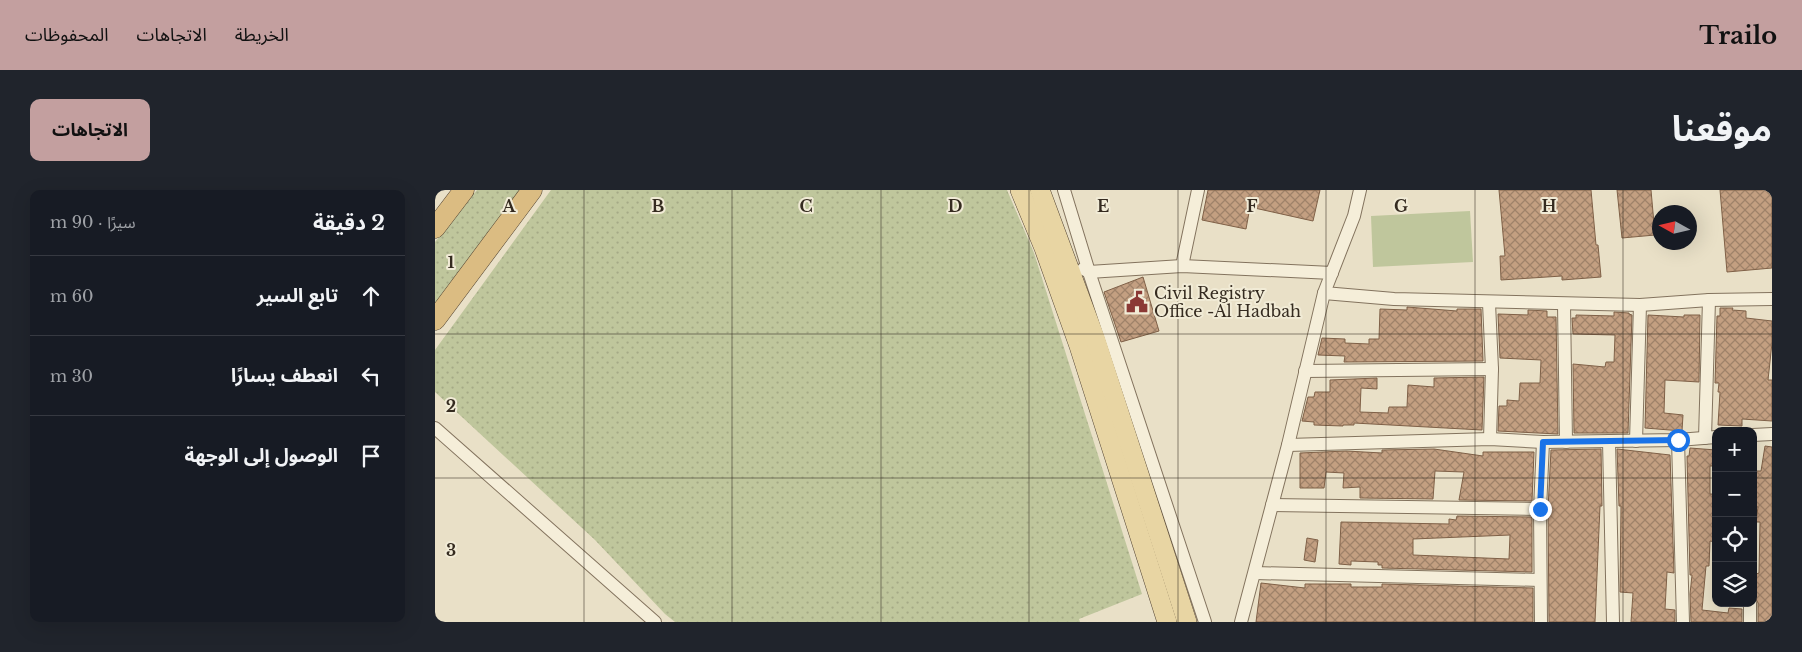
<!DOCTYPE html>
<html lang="ar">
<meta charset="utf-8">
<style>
:root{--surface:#171b24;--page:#20242c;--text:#f1f3f6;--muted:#9ea1a6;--line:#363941;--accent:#c39f9f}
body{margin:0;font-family:"Libre Baskerville","Noto Sans Arabic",serif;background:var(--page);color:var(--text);direction:rtl}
.controls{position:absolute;right:15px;bottom:15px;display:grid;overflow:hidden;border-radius:10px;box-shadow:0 5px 20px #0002}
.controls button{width:45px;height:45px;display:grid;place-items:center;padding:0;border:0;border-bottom:1px solid var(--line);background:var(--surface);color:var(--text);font:25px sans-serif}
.compass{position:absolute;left:1217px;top:15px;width:45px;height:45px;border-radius:50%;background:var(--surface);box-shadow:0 5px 20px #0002;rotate:278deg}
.stop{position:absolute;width:15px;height:15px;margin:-11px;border:4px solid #1a73e8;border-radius:50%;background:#fff}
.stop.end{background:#1a73e8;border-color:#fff;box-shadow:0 1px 5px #0008}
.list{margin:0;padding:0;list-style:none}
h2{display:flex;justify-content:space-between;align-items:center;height:65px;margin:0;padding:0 20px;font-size:21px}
h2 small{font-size:16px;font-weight:400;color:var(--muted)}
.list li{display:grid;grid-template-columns:32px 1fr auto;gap:15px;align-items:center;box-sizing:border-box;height:80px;padding:0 20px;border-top:1px solid var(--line)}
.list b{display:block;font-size:19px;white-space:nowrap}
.list em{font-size:16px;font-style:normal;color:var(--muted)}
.icon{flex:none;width:28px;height:28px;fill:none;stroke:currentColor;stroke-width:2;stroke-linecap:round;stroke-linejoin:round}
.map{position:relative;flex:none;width:1337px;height:432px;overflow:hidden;direction:ltr;border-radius:10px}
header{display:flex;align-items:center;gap:30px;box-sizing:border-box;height:70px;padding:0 25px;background:var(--accent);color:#111}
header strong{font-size:24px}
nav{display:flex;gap:28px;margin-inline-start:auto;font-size:18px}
.intro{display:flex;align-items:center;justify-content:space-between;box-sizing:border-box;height:120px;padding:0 30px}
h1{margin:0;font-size:35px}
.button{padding:12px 22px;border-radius:10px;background:var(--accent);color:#111;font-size:18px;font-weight:700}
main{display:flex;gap:30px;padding:0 30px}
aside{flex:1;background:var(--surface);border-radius:10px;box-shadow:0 5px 20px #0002}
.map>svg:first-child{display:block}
</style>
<header>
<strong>Trailo</strong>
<nav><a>الخريطة</a><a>الاتجاهات</a><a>المحفوظات</a></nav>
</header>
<div class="intro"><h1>موقعنا</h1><a class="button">الاتجاهات</a></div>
<main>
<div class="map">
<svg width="1337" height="432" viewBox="0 0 1337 432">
<defs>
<pattern id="grass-dots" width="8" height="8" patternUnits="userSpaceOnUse" patternTransform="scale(1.25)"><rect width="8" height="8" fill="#bfc69c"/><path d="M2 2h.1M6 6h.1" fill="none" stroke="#a5aa86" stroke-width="1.8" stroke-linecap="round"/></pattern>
<pattern id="building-cross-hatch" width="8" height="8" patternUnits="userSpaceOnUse" patternTransform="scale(1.25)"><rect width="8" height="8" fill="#c39f81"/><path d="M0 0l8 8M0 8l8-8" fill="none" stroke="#9f8269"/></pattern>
</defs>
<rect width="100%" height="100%" fill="#e9e0c7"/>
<g fill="url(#grass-dots)">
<polygon points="42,0 87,0 0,119 0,52"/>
<polygon points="116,0 572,0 599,63 707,404 644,429 645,432 240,432 230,424 160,350 0,202 0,160"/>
</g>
<polygon fill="#bfc69c" points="1035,21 1038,72 938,77 936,26"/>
<g fill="url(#building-cross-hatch)" stroke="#7f6047" fill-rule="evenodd">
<polygon points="773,0 885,0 878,31 815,17 811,39 767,30"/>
<polygon points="1064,0 1156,0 1161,55 1163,55 1166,87 1127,90 1127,86 1066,90 1065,66 1070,66"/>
<polygon points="1182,0 1216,0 1220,45 1187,48"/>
<polygon points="1285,0 1337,0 1337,78 1292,82"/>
<polygon points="708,87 724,141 686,152 669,102"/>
<polygon points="972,117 1022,121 1022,119 1046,119 1048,171 909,172 910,166 883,165 887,148 910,149 910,153 934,154 934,149 944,149 945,119 972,120"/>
<polygon points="1285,118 1298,118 1297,120 1311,121 1311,128 1337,131 1337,153 1333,190 1337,190 1337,231 1307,229 1307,236 1283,235 1285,202 1283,202 1284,193 1280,193 1282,126 1285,126"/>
<polygon points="1093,120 1112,121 1112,127 1121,127 1123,244 1063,241 1064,216 1072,216 1072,210 1084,211 1085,193 1105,193 1106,170 1065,168 1063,124 1093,125"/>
<polygon points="1179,122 1194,123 1194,124 1197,125 1193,243 1139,243 1138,174 1170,177 1171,172 1179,172 1180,145 1138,144 1137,128 1141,128 1141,125 1179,126"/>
<polygon points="1213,125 1249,127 1249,125 1265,125 1264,192 1230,190 1229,223 1248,225 1247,241 1210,238"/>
<polygon points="1049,187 1047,240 919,233 919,235 908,235 908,236 879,235 879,232 867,231 873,207 879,207 880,202 895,202 895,190 942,188 942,199 926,198 925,222 953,223 954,217 972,217 973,195 999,197 999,188"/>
<polygon points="1330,256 1337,257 1337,432 1323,432 1323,413 1320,407 1321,384 1324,383 1325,332 1321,332 1323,317 1319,317 1320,281 1326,281"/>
<polygon points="1255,258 1281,260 1281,276 1275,276 1275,304 1281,304 1281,352 1275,351 1274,376 1271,376 1267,420 1293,423 1294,418 1307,419 1307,432 1256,432 1255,404 1257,385 1255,385 1252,266 1254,266"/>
<polygon points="999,259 1048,266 1048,262 1099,262 1097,311 1024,310 1029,282 1000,281 998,309 925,308 925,297 908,298 909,283 891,282 889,298 865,298 865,263 911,261 947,263 947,260"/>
<polygon points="1166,259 1167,316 1165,316 1160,432 1114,432 1113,319 1116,260"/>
<polygon points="1182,259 1235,265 1239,383 1232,382 1230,419 1240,420 1240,432 1196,432 1198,403 1185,402 1186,316 1184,316"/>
<path d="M1022,326L1097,327V382L947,378V375H943V372L916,371V375L904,374L906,332L1014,334V329L1021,330ZM1075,345L1074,369L978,365V349Z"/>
<polygon points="872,348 883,350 880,372 869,370"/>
<polygon points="826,393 870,398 870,394 916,394 916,397 947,397 947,394 1098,398 1098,432 821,432"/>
</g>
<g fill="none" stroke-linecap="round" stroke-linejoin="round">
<g stroke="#83735e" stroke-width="14">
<g id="minor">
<polyline points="629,0 654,82 770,432"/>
<polyline points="747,76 763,0"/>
<polyline points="648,79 654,82 747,76 897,83"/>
<polyline points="889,103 959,109 1205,115 1274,110 1337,109"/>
<polyline points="1054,113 1057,179 1055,249"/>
<polyline points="1129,114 1131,252"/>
<polyline points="870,181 1057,179"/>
<polyline points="0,238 220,432"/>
<polyline points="1318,245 1337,244"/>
<polyline points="1270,248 1274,110"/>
<polyline points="1243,250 1248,432"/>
<polyline points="1174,251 1178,432"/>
<polyline points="1201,251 1205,115"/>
<polyline points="853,255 1055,249 1108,252 1243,250 1281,247"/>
<polyline points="837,315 1105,319"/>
<polyline points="820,383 1105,390"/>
<polyline points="1315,413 1315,432"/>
<polyline points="806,432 853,255 889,103 919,26 925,0"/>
<polyline points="1106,432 1105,319 1108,252"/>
</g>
</g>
<g stroke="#514232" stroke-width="20">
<g id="primary">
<polyline points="585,0 609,58 644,156 732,432"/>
<polyline points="605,0 660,148 752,432"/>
</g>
</g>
<g stroke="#514232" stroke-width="21">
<g id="trunk">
<polyline points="0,38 29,0"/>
<polyline points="0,130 97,0"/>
</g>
</g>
<use href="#minor" stroke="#f5eed9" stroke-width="12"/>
<use href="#primary" stroke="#e8d5a3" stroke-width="19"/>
<use href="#trunk" stroke="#dbbc82" stroke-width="20"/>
</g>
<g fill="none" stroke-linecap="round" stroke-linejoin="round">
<polyline stroke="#1a73e8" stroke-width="6" points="1105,319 1108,252 1243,250"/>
</g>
<path fill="none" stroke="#352b20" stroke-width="1" stroke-opacity="0.55" d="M149,0V432M297,0V432M446,0V432M594,0V432M743,0V432M891,0V432M1040,0V432M1188,0V432M0,144H1337M0,288H1281M1318,288H1337"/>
<defs>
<g id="civic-bare" transform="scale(1.725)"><path d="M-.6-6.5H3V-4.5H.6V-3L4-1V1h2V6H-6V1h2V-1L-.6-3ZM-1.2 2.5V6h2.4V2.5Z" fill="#8b3935" stroke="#f1ebd6" stroke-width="2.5" paint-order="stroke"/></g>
</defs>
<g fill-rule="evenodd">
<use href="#civic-bare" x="702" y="112"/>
</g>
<g text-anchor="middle" stroke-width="4" stroke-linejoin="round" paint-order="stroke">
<g font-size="16" fill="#352b20" stroke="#f1ebd6" text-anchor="start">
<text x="719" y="109">Civil Registry<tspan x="719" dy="18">Office -Al Hadbah</tspan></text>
</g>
</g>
<g font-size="16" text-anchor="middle" font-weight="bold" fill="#352b20" stroke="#f1ebd6" stroke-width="4" stroke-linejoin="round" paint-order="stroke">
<text x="74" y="22">A</text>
<text x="223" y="22">B</text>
<text x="371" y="22">C</text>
<text x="520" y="22">D</text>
<text x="668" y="22">E</text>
<text x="817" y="22">F</text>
<text x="966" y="22">G</text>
<text x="1114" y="22">H</text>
<text x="16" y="78">1</text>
<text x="16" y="222">2</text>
<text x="16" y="366">3</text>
</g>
</svg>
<div class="controls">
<button>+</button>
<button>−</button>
<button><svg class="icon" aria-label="locate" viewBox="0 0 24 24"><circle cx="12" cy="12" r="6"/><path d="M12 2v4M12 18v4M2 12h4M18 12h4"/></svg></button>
<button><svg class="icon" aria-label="layers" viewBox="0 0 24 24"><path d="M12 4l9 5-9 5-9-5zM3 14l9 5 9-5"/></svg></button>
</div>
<svg class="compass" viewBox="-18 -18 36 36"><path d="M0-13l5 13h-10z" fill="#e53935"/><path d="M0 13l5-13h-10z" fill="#9ea1a6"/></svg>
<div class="stop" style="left:1243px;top:250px"></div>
<div class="stop end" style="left:1105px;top:319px"></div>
</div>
<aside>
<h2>2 دقيقة<small>سيرًا · 90 m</small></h2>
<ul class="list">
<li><svg class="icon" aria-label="ahead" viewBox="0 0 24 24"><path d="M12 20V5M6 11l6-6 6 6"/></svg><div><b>تابع السير</b></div><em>60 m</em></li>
<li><svg class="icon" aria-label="left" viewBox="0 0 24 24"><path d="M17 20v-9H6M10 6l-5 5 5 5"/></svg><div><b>انعطف يسارًا</b></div><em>30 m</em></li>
<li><svg class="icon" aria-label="arrive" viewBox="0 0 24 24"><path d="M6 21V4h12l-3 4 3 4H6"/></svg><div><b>الوصول إلى الوجهة</b></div></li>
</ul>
</aside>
</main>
